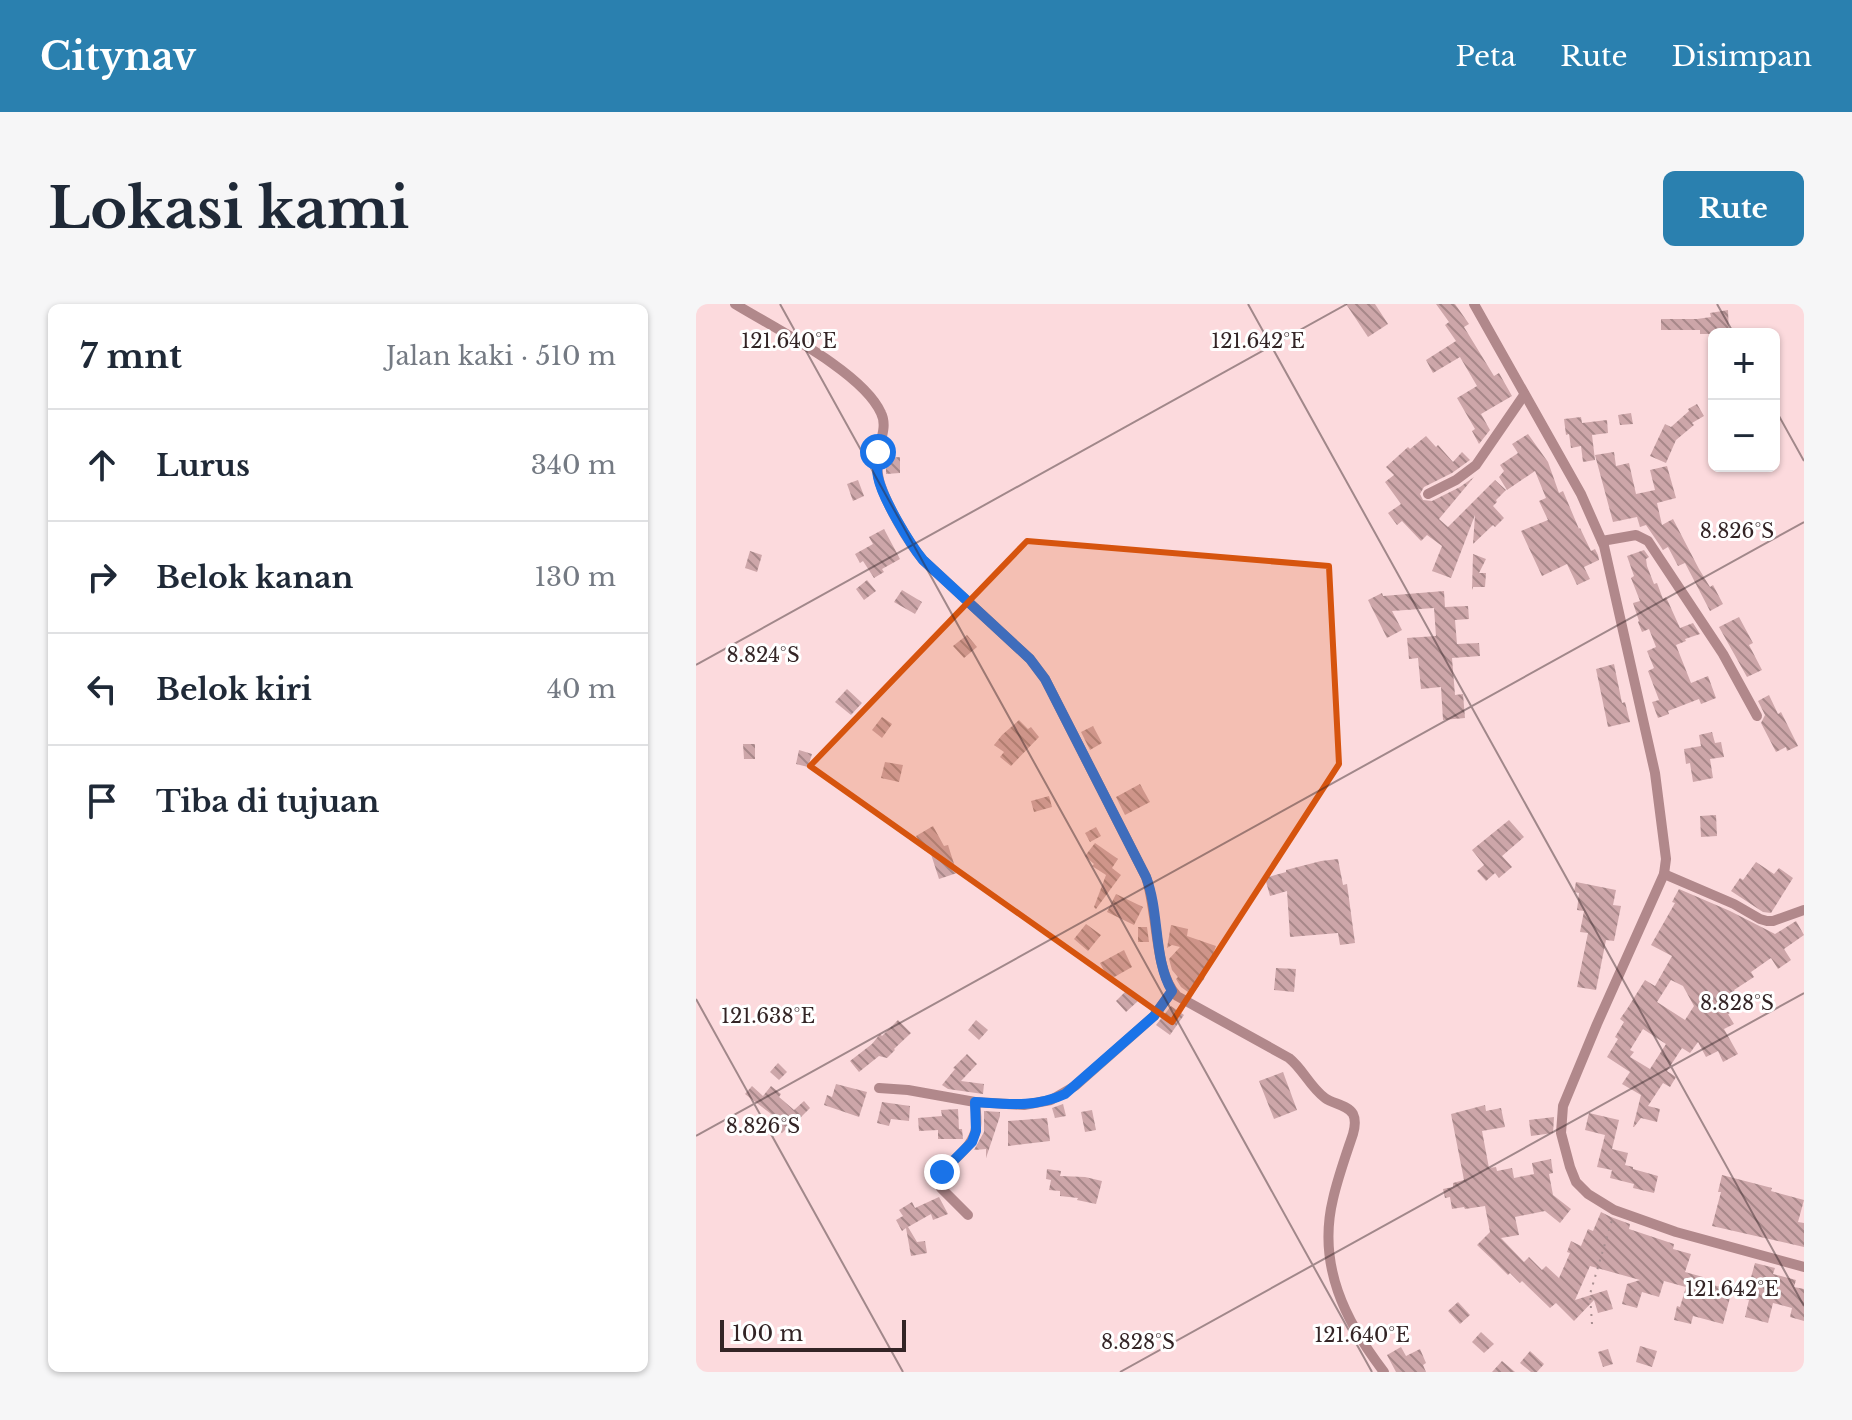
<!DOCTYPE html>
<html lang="id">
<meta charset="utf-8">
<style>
:root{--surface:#fff;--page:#f6f6f7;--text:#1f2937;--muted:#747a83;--line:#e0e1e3;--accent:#2a80af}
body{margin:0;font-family:"Libre Baskerville",serif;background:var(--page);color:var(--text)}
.controls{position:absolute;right:24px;top:24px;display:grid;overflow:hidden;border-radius:12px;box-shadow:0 2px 6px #0004}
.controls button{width:72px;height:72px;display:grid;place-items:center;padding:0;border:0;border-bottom:2px solid var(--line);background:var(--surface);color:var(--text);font:40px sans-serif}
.scale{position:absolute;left:24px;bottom:20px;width:186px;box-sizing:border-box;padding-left:8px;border:4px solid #332425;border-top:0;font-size:22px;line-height:28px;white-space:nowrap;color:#332425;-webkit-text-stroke:6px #fff;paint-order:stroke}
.stop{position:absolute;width:24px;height:24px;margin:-18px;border:6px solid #1a73e8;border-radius:50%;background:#fff}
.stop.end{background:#1a73e8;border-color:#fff;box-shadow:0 2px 8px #0008}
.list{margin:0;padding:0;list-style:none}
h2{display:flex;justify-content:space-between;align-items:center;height:104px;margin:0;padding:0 32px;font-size:34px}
h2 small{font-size:26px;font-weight:400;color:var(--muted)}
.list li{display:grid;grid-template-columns:52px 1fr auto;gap:24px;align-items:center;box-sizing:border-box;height:112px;padding:0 32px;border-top:2px solid var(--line)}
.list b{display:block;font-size:30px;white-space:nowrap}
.list em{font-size:26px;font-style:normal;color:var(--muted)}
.icon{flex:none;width:44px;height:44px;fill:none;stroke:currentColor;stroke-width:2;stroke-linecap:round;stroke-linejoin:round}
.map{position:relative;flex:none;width:1108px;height:1068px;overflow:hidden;border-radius:12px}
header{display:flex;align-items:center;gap:48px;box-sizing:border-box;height:112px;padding:0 40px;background:var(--accent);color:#fff}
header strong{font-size:38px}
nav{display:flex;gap:44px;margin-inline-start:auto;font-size:28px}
.intro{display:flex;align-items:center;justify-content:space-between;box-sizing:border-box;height:192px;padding:0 48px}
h1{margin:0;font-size:56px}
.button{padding:20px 36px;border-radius:12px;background:var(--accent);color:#fff;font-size:28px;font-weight:700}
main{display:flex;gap:48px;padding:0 48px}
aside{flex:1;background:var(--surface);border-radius:12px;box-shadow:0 2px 6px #0004}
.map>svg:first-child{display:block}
</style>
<header>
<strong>Citynav</strong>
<nav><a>Peta</a><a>Rute</a><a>Disimpan</a></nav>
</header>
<div class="intro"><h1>Lokasi kami</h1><a class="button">Rute</a></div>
<main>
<aside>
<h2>7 mnt<small>Jalan kaki · 510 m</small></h2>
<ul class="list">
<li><svg class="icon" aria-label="ahead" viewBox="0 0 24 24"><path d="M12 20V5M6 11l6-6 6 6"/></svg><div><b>Lurus</b></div><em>340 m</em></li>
<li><svg class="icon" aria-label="right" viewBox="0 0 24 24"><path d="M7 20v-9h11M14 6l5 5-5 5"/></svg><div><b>Belok kanan</b></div><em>130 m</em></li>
<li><svg class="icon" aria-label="left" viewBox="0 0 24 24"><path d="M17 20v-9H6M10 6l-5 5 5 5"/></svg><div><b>Belok kiri</b></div><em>40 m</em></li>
<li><svg class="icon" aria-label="arrive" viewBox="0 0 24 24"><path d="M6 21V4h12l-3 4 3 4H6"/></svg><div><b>Tiba di tujuan</b></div></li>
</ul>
</aside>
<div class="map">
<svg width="1108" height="1068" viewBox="0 0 1108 1068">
<defs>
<pattern id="building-back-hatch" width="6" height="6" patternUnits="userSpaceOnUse" patternTransform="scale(2)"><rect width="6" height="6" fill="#cda6a9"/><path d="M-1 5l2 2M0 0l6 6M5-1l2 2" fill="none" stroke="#a78789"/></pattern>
</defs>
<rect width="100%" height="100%" fill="#fcdadd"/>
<g fill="url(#building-back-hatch)" fill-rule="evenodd">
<polygon points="650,0 679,0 692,20 672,33"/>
<polygon points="740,0 759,0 773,20 768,23 798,72 803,69 816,92 785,110 794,126 783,140 776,127 779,125 761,94 781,82 764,53 737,69 730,56 760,37 749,21 753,18"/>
<polygon points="1032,6 1033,30 1004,30 1004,26 965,26 965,15 1001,15 1015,13 1014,9"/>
<polygon points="1001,100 1008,112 996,119 998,121 980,136 970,159 954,152 969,120 975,123 993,107 992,105"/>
<polygon points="935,109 937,120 924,121 922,111"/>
<polygon points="885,113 886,119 911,116 912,129 896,131 899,156 887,158 885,142 875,144 873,130 870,131 868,115"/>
<polygon points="832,130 852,158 863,189 867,187 883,225 884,224 895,247 899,245 902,251 903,256 888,263 894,275 881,281 871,260 846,272 825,227 852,216 843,197 850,194 839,167 811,186 803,173 808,167 804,161 822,149 816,140"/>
<polygon points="730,132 740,143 742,141 757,158 766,148 774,156 756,169 728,183 724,190 727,196 736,197 764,183 778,173 743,215 752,223 799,176 810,186 800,196 801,198 797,202 808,214 799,223 797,221 777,240 779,211 755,274 736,267 746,242 731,231 725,237 706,217 701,221 692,209 705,200 689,178 698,171 690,163 712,143 714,145"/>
<polygon points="918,148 920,162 933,159 940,190 959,186 954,166 971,162 980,194 961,199 966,221 977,215 1003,265 1014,283 1017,281 1027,300 1014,307 989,259 982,262 972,243 967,246 950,221 944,223 941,213 917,218 899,151"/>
<polygon points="204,153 204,169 190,170 190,154"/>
<polygon points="162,176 168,192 157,197 151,180"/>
<polygon points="188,225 204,255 186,265 188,268 178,274 167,257 164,259 159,250 177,240 173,233"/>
<polygon points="948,246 953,253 950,255 951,262 958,280 961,279 967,295 970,293 984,324 997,319 1004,330 989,335 990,337 980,341 995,379 1012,372 1020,394 1005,400 1003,395 972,407 973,410 962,414 956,398 963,396 952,367 958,364 951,347 960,343 953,325 946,328 942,318 943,317 937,299 944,297 935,274 938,272 931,252"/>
<polygon points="54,247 66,251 61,268 49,264"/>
<polygon points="777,250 790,255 783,269 790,269 789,283 777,283 776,286"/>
<polygon points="171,276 180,287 168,296 160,285"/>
<polygon points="206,286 226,298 219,310 198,298"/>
<polygon points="748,287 749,303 772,302 773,315 759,316 761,340 783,339 784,352 756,354 759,391 767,390 769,414 747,416 745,383 725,385 722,354 713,355 711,334 740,332 738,304 696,307 706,326 691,334 672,296 686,289 687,292"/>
<polygon points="1043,313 1057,339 1053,341 1066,366 1051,373 1023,323"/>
<polygon points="271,331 281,343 268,354 257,342"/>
<polygon points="918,360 926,399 929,398 934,418 912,423 900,365"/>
<polygon points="151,385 166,399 155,411 139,398"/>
<polygon points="1073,391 1082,410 1085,408 1102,442 1091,447 1090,443 1080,448 1065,419 1069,411 1062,397"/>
<polygon points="186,413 196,420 186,434 176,426"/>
<polygon points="323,416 332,425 335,423 343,433 315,462 304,453 308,448 298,441 306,431"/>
<polygon points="397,422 406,439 394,446 385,428"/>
<polygon points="1016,428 1019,439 1025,438 1028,453 1014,455 1017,474 997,478 994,459 990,460 988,445 1005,442 1003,431"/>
<polygon points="47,440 59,440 59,455 48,455"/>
<polygon points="103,446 116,450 112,463 100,460"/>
<polygon points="189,458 207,461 203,478 185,474"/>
<polygon points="444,480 454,498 429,511 420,493"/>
<polygon points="353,492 356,503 338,508 335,497"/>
<polygon points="1020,511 1021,532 1005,533 1004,512"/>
<polygon points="813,516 828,533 806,552 816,563 803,574 799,569 790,577 781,567 788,561 776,546"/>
<polygon points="237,522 248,542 252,541 261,569 243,575 233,544 229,547 220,532"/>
<polygon points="400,523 405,532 394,538 389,529"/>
<polygon points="399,539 422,555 416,564 425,571 400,605 398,603 410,571 396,562 398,560 389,552"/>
<polygon points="642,555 647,581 651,580 659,639 644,641 642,629 594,633 591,587 574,592 569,574 590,568 590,566 625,557"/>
<polygon points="1060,558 1078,570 1083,564 1097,574 1075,609 1067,608 1035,587 1044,574 1047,576"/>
<polygon points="880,578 920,586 917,601 925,602 918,637 910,636 900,686 881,683 892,629 884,628 888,607 881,606 883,589 878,588"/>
<path d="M983,585L1034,607L1079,630L1100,617L1108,631L1088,645L1095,656L1082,665L1075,654L1055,668L1058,673L1038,686L1047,702L1032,710L1038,720L1028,725L1042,750L1027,758L1022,747L1010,753L1002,738L994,749L986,744L971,767L980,773L974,783L967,779L952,802L964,805L961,818L945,814L938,823H937L945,791L926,780L934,768L911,753L922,735L919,733L928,718L924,715L931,705L949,676L959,682L976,652L955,641L979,599L976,598ZM975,676L987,682L998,702L989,716L961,698ZM947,725L970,740L954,765L934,753L938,748L934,746Z"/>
<polygon points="420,590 447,603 438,621 411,608"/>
<polygon points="390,620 405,631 392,647 378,635"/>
<polygon points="475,621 492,625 491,632 520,642 508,675 496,691 485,683 480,675 482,673 476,666 473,655 484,643 476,641 471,644"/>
<polygon points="442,623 451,623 453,638 442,638"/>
<polygon points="428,646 436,663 413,676 404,659"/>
<polygon points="580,664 600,665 598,688 578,686"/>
<polygon points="431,686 442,697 430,708 420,697"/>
<polygon points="475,702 488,711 474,731 460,721"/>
<polygon points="202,716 215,729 198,745 199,746 191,754 183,752 163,768 154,757 176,740 184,730 186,732"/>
<polygon points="280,716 292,726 283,736 272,726"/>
<polygon points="271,750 281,760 265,777 288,780 287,790 252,785 246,781 259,765 257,764"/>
<polygon points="82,759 91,768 83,776 74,768"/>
<polygon points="587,768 601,806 578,815 563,777"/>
<polygon points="140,780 171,788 163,813 128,801 131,791 136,793"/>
<polygon points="56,782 67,792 75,782 85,790 83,793 98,806 108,797 114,804 100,818 105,824 98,831 91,824 86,829 78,822 83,816 49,790"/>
<polygon points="186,798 214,802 213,817 195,815 193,822 181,819"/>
<polygon points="367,800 370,812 359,814 356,804"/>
<polygon points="789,801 790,807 805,804 809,823 786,827 793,864 800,863 801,867 816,864 818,874 838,870 836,859 855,855 857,869 853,870 857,891 875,905 864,919 849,907 819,913 823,931 805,934 828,958 833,953 846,966 850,962 863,974 874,949 871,948 875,937 885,942 892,925 897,927 905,908 915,913 934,920 933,925 978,940 977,945 995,950 989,968 1007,973 1006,978 1036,986 1027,1020 997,1012 995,1020 978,1016 981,1002 984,1003 990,983 968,977 963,993 946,988 941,1004 926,1000 931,980 944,976 894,962 879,996 911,986 917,1005 902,1009 898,996 878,1017 860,999 854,1004 826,977 824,979 814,969 812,971 800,959 781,941 794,928 789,902 769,905 768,903 756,905 754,893 749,894 747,885 757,883 757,879 768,876 755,810"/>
<polygon points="262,805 263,825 266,825 267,835 242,835 242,826 223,827 222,814 246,812 245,806"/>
<polygon points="396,806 400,826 389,828 385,808"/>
<polygon points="288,807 304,808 304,812 290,854 290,845 278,846 288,828"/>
<polygon points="893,809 923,816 916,845 932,849 929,861 937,863 937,865 962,872 958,889 937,884 938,880 914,874 916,866 901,863 909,831 889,826"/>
<polygon points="858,813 857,829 835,832 833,816"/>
<polygon points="351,814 354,837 312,842 312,817"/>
<polygon points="351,865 365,867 364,872 389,873 406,877 400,900 381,896 382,894 364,892 364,887 353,886 355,876 350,875"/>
<polygon points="1026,871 1076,884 1075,887 1108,896 1102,918 1108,919 1108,943 1016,922 1025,888 1022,888"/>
<polygon points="243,893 252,910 237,916 235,910 212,923 221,938 229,937 231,949 215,952 210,924 206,927 200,916 207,912 203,906 216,898 219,904"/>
<polygon points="1059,959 1079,964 1077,970 1100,976 1098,983 1108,985 1108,1017 1094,1013 1096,1004 1077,999 1072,1019 1049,1013 1053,996 1049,995"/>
<polygon points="762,998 774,1011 764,1020 752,1007"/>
<polygon points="785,1028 798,1040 788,1049 776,1038"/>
<polygon points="944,1042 961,1047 956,1063 940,1058"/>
<polygon points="705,1043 710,1052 724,1045 730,1059 727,1061 730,1068 700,1068 691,1051"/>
<polygon points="912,1045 917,1060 907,1063 902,1048"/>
<polygon points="834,1047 848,1060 841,1068 835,1068 824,1059"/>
<polygon points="806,1057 819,1068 796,1068"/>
</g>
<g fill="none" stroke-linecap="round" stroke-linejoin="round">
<polyline stroke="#a88e90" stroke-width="2" stroke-dasharray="2 6" stroke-linecap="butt" points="896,1020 894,990 916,916"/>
<g stroke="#b1888b" stroke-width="10">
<path d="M39,0C78,24 167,68 185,109C192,123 183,138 182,151C181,159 181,168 183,176C189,198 212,238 227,256L334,355L349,375L450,573C462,607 458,669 481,692L593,754C607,765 614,783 629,794C637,800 652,801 657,810C660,816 659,823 657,830C650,851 642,873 637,895C621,961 649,1017 688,1068"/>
<polyline points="778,0 885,190 908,242 959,469 970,555 968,570 901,720 867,802 865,829 874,863 880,878 892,890 918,906 980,928 1108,963"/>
<polyline points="732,190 760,176 780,161 828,91"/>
<polyline points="906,237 940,231 952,237 1027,350 1061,412"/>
<polyline points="968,570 1038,600 1064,615 1071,617 1077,617 1108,606"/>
<polyline points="183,784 212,786 279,798 328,801 355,796 379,782 458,712 476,687"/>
<path d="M272,911L245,884L242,876C251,857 277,846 280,824C281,816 280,806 279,798"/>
</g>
</g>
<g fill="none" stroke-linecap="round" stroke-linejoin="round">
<path stroke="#1a73e8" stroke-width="10" d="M182,148C182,156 180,166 182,173C186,194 214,240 227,256L334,355L349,375L450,573C464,609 457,655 476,687L458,712L369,790C339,804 311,800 279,798L280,827L276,838L246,868"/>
</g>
<path fill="#d6540e" fill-opacity="0.2" stroke="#d6540e" stroke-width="6" stroke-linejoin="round" d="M331,237L633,262L643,460L476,718L114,462Z"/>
<path fill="none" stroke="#332425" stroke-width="2" stroke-opacity="0.45" d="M84,0L676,1068M552,0L1108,1002M1021,0L1038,30M1078,103L1108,157M0,361L651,0M0,695L207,1068M0,832L1108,218M424,1068L1108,689"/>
<g font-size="20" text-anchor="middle" fill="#332425" stroke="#fff" stroke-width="6" stroke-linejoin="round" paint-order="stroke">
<text x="93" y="44">121.640°E</text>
<text x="562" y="44">121.642°E</text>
<text x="1041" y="234">8.826°S</text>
<text x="67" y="358">8.824°S</text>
<text x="1041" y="706">8.828°S</text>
<text x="72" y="719">121.638°E</text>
<text x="67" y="829">8.826°S</text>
<text x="1036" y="992">121.642°E</text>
<text x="666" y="1038">121.640°E</text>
<text x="442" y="1045">8.828°S</text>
</g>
</svg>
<div class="controls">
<button>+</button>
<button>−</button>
</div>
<div class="scale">100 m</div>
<div class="stop" style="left:182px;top:148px"></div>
<div class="stop end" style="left:246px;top:868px"></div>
</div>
</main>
